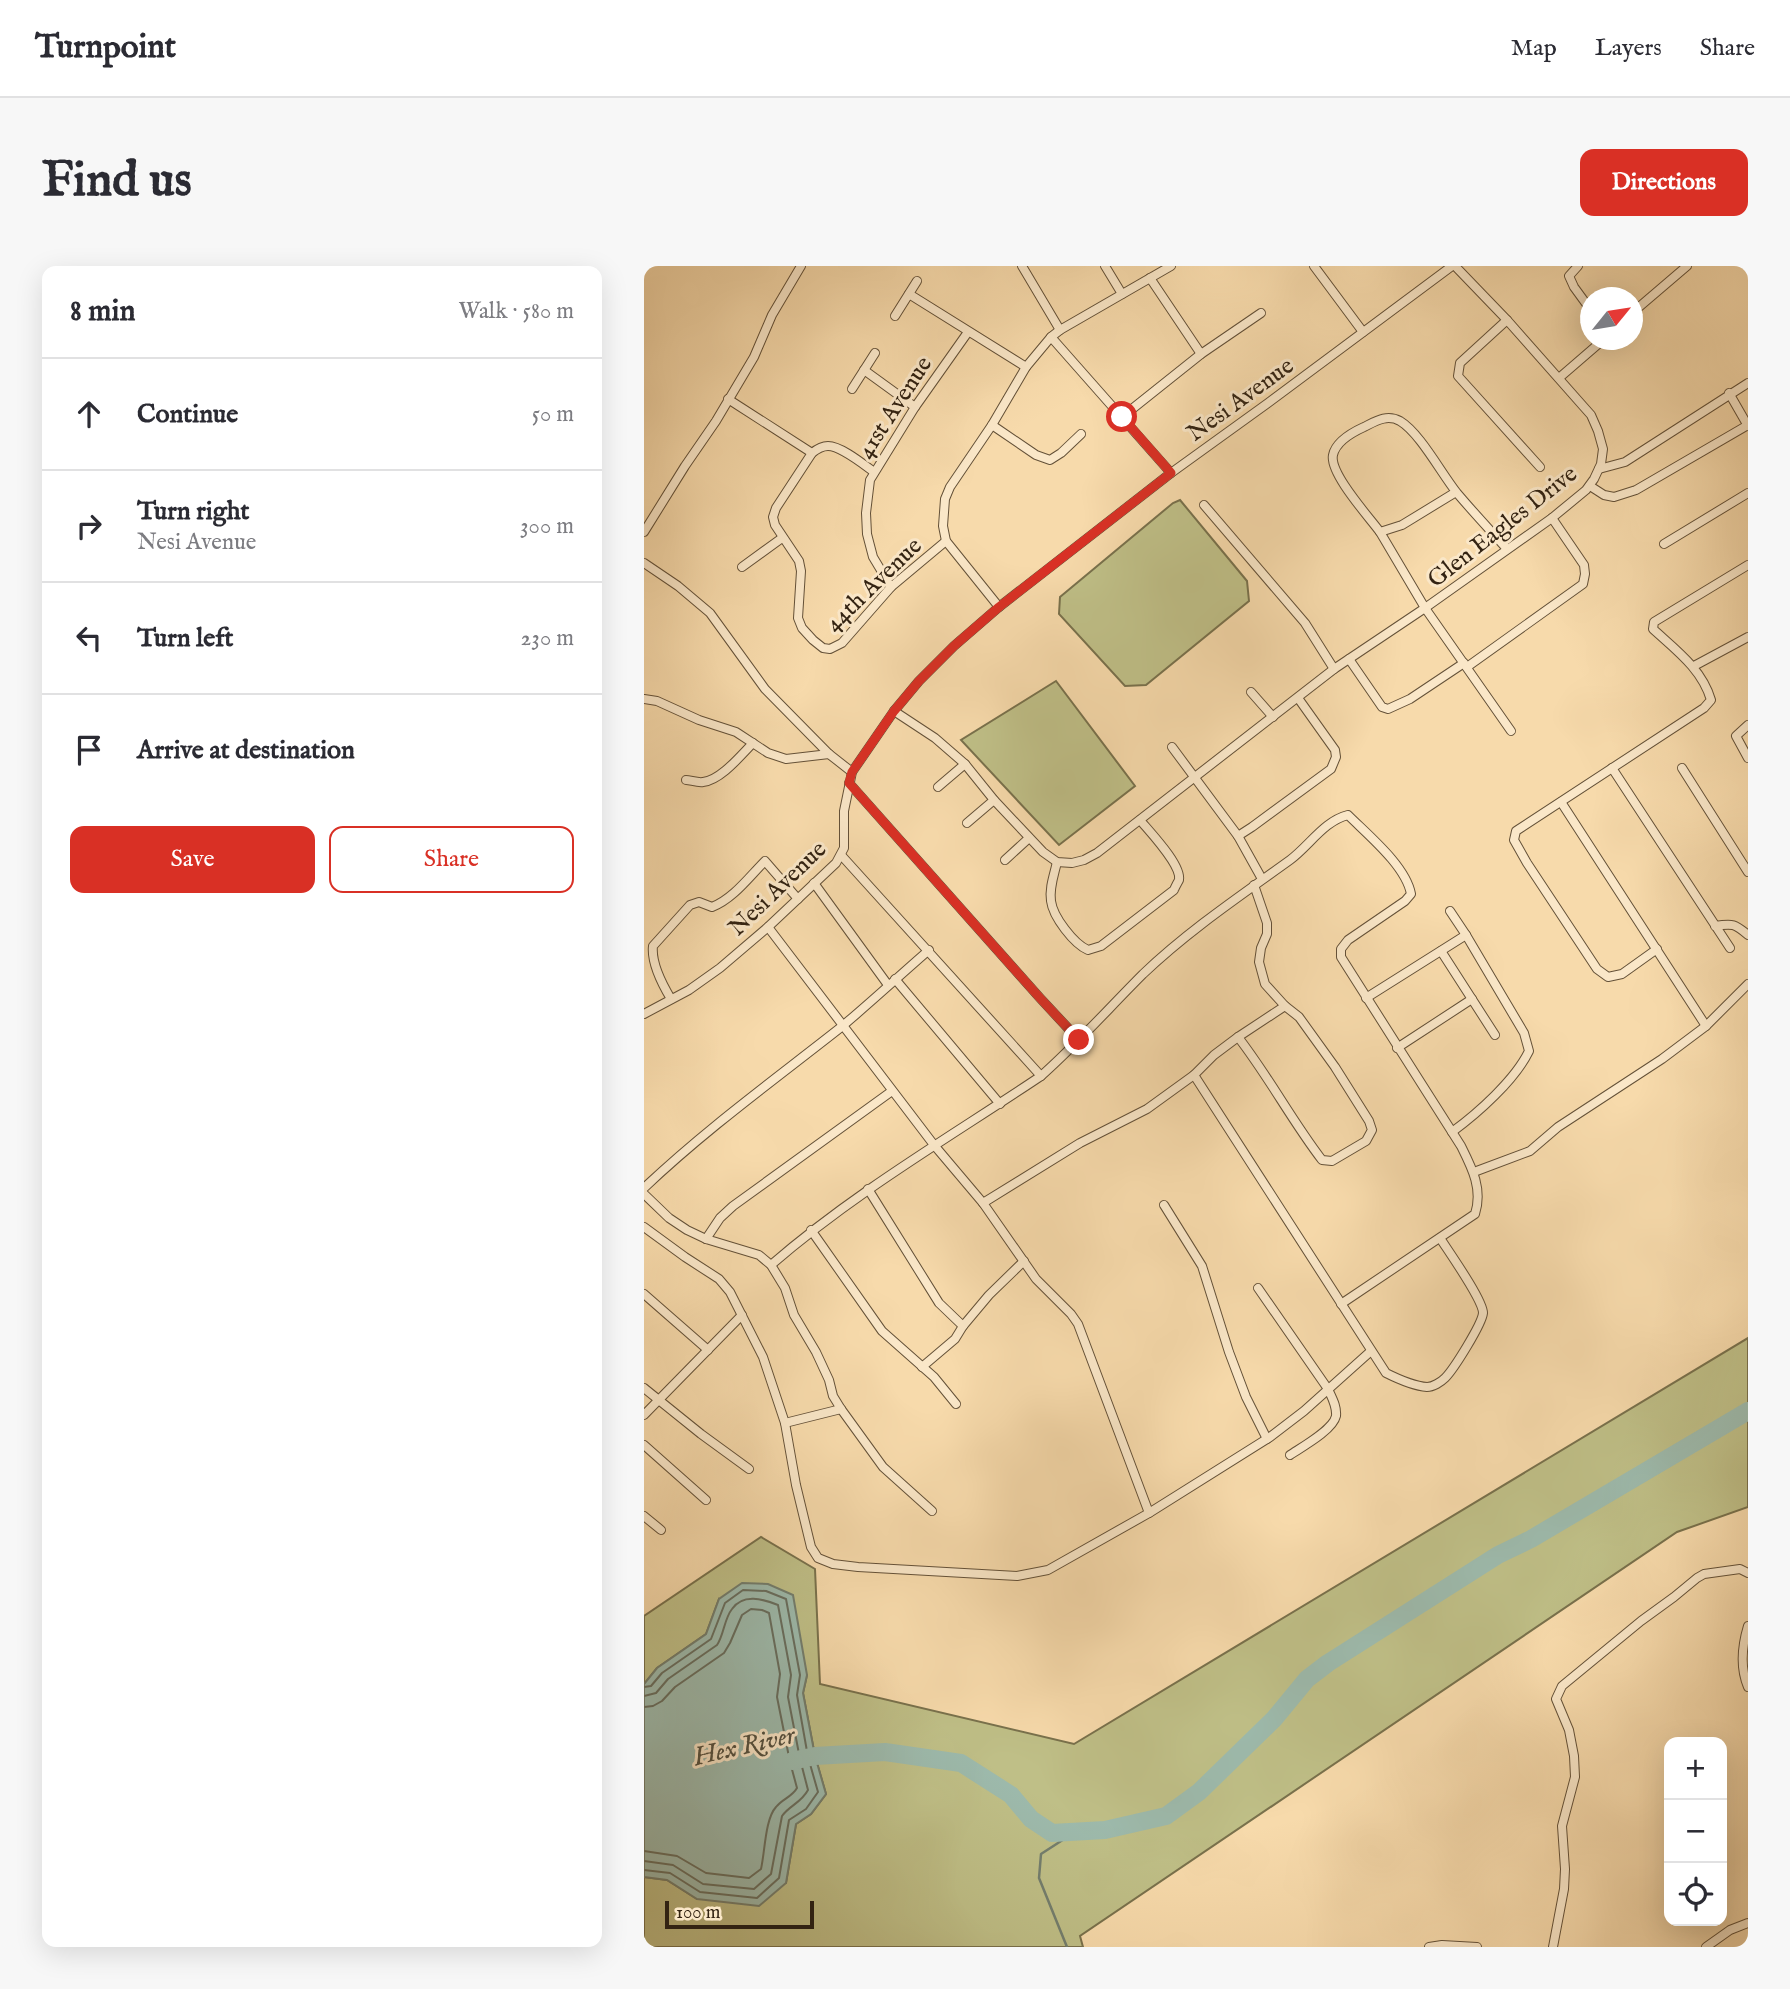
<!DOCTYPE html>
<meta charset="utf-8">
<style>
:root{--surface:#fff;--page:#f7f7f7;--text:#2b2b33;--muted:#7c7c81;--line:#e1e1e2;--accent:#d93025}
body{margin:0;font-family:"IM FELL English",serif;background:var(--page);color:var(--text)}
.controls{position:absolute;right:21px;bottom:21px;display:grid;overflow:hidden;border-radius:14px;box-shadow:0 7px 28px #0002}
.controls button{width:63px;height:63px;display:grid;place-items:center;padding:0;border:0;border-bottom:2px solid var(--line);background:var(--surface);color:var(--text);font:35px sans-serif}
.compass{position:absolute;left:936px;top:21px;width:63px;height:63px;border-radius:50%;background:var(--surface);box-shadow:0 7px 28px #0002;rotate:60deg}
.scale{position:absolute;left:21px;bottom:18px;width:149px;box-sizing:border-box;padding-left:7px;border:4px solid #332312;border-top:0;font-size:19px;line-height:24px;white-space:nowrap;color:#332312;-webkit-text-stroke:5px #fae7c8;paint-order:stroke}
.stop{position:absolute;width:21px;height:21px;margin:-16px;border:5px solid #d93025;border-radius:50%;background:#fff}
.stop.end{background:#d93025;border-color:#fff;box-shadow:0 2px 7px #0008}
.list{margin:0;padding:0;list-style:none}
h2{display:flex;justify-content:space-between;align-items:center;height:91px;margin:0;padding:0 28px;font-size:30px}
h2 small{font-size:23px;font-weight:400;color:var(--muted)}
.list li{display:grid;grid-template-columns:46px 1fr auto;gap:21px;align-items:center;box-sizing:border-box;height:112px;padding:0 28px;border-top:2px solid var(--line)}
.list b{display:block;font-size:26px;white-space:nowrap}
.list p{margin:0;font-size:23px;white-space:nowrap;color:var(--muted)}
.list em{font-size:23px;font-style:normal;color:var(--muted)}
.actions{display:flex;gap:14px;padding:21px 28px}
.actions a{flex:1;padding:16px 0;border:2px solid var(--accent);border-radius:14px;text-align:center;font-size:24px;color:var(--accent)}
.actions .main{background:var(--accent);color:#fff}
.icon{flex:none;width:38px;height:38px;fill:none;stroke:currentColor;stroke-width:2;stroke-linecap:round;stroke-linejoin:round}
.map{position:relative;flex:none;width:1104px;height:1681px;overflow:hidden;border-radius:14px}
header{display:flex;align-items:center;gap:42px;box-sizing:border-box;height:98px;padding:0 35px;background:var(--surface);border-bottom:2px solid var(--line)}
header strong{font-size:33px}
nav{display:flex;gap:38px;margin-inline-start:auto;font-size:24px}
.intro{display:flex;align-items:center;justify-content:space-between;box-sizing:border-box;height:168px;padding:0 42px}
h1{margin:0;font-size:49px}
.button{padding:18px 32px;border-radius:14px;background:var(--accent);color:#fff;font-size:24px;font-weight:700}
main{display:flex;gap:42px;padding:0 42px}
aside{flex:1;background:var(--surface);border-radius:14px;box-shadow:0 7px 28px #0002}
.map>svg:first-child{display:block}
</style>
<header>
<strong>Turnpoint</strong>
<nav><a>Map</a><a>Layers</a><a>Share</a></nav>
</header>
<div class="intro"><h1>Find us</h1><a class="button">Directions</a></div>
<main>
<aside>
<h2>8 min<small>Walk · 580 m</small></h2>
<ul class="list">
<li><svg class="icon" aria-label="ahead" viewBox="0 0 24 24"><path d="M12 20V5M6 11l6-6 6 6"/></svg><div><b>Continue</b></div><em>50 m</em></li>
<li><svg class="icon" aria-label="right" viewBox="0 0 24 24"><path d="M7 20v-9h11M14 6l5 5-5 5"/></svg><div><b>Turn right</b><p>Nesi Avenue</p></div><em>300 m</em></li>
<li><svg class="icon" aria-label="left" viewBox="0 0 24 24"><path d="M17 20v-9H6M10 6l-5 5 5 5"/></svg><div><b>Turn left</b></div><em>230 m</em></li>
<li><svg class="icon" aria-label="arrive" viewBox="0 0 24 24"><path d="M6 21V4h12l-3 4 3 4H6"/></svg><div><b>Arrive at destination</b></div></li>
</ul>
<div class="actions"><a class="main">Save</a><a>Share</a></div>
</aside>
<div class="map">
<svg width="1104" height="1681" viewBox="0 0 1104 1681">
<rect width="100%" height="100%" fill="#f7daab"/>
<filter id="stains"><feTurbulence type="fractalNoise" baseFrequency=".00286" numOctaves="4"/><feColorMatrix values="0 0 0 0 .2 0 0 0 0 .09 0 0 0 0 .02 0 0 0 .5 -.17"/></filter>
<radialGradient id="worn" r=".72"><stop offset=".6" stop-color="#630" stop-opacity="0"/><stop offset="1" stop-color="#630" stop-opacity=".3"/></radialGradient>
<g fill="#bfbf87" stroke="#79714c" stroke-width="2">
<polygon points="536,234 603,315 605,335 502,419 481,420 415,348 416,331 529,237"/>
<polygon points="412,415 491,520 415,579 317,474"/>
<polygon points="1104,1072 1104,1241 1033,1266 436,1670 439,1681 0,1681 0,1611 23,1614 53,1633 142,1617 152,1558 167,1548 182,1528 171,1490 159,1427 163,1409 75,1333 62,1368 13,1402 0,1418 0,1350 117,1271 171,1303 176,1418 430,1478"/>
</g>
<polygon fill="#9dbaac" stroke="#737e6e" stroke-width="2" points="98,1317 124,1318 149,1329 163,1409 159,1427 171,1490 182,1528 167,1548 152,1558 142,1617 115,1640 53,1633 23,1614 0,1611 0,1418 13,1402 62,1368 75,1333"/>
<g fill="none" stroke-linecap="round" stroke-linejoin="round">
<g stroke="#686e5f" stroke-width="2">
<polyline points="0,1421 7,1420 18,1407 67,1373 81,1337 99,1324 122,1325 142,1333 156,1409 153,1429 164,1491 174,1526 162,1543 145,1554 135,1612 113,1632 56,1626 26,1607 0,1604"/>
<path d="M0,1430L12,1427L24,1413L73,1379C80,1369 80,1353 88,1343C99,1327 119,1333 134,1339L147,1409L144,1431L156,1493L164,1524C157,1537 146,1539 138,1550L127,1608L110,1623L59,1618L29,1599L0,1595"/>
<path d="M0,1441L9,1440L18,1435L31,1421L80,1387L86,1377L98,1349L107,1343L118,1344L125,1347L136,1408L133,1431L146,1496L153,1522C148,1531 138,1533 132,1541C121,1553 121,1586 117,1603L105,1612L62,1607L33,1590L0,1585"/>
</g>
<polyline stroke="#737e6e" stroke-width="2.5" points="423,1681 395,1612 397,1588 431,1566"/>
<polyline stroke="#9dbaac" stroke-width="18" points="148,1495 171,1490 241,1486 317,1497 367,1529 387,1553 408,1567 461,1564 522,1550 555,1526 630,1453 663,1413 684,1397 854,1289 887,1273 1104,1145"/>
<g stroke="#645138" stroke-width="10">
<g id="minor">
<polyline points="378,0 416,64"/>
<polyline points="461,0 478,28"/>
<polyline points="670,0 719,66"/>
<polyline points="934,0 925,10 930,21 946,43"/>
<polyline points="506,12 557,88"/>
<polyline points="265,28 382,101"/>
<polyline points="988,47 1043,0"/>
<polyline points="251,50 273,15"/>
<polyline points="863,54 816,97 814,110 896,201"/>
<polyline points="407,71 527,207"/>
<polyline points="220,104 271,141"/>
<polyline points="915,112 959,74"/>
<polyline points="208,123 231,87"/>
<polyline points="1085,127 1104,160"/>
<polyline points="84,133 168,187"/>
<polyline points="478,151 557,88 617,47"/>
<polyline points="348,159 392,189 406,194 417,187 437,168"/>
<polyline points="955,203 981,196 1104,117"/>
<path d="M230,206C219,198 197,180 184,180C178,180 173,183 168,187L132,242L129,251L131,259L155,295L157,305L154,352L158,362L169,374L179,382L186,383L198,377L247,321L302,275"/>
<polyline points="946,220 960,229 970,231 992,224 1104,159"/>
<path d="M812,226L758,259L736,266C725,251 685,207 689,189C692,175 709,166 720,161C732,155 743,148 756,155C776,167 797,207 813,227C829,246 846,264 863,283"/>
<polyline points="560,239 661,357 690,403"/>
<polyline points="0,266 41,200 72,155 110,91 128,49 157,0"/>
<polyline points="736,266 781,342 867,465"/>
<polyline points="1020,278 1104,227"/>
<polyline points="0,297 34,320 66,347 121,423 185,488 208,506"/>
<polyline points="98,301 138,272"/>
<polyline points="247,321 229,291 223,268 222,247 226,214 271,141 324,66"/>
<polyline points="355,341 302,275 299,260 301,233 306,221 348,159 382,101 407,71 416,64 527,0"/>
<polyline points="705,393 738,441 744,443 766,433 820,397"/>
<polyline points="1050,400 1104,371"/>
<polyline points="823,401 939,318 941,308 940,299 908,252"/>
<polyline points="607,426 629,451"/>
<polyline points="0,433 13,435 55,454 92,466 124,487 142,493 185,488"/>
<polyline points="250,445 291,472 321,498 350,534 399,586 413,596 428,597 440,594 453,587 690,403 781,342 908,252 942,224 950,213 957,198 959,183 954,165 947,149 939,140 863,54 811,0"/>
<polyline points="1104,459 1092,470 1104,492"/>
<polyline points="528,481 594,570 608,561 687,503 692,491 691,484 654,432"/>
<polyline points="968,502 1086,682"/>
<polyline points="1038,502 1104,606"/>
<path d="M42,514C46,514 54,517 59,516C77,514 97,489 109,477"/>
<polyline points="205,517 396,732 435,774"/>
<polyline points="294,521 321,498"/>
<polyline points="917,536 1062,760"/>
<polyline points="323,557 350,534"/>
<polyline points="594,570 618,613"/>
<polyline points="197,589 397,810"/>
<polyline points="361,594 385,572"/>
<path d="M413,596C410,609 405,622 407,635C409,651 430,678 444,684L457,680L530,624C530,623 535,614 535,614C538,599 505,565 496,554"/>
<polyline points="170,617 244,719"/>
<path d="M806,645L822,669L880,767L885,785C871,814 834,847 808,866"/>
<path d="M1071,660C1089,657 1091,658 1104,669"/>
<polyline points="124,661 290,879 339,937 392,1013 427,1048 434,1058 505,1247"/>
<path d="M1013,683L978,708L964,711L953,703L883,597L870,574L872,565L1060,442L1067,434C1058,403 1032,384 1009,363L1010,356L1104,299"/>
<polyline points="797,685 851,769"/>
<polyline points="251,713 356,838"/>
<polyline points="722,732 822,669"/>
<path d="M27,733C18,718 7,697 9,680L46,639L55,636L68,641C89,633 105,611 121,595L154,633"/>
<polyline points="0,748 45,724 76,702 124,661 192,597 200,582 200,545 208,506 250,445 275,415 310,380 355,341 527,207 624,137 808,0"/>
<path d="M594,771C625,811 648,855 678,894L688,895L722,875L728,864L725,855L691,801L655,751L641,740L621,718L615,696L617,682L623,668V657L610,619"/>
<polyline points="753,782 828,733"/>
<path d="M550,809L742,1107C754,1113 769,1120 783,1121C789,1121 797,1116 801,1112C810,1103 838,1058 839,1047C839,1034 805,986 796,972"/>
<polyline points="830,906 886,885 914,861 1018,793 1062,760 1104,718"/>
<path d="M0,922C61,864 130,814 196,762C226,737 255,710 285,684"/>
<polyline points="224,923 295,1037 319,1060"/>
<polyline points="0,928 25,952 43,964 62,973 115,989 127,999 141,1022 150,1049 172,1086 185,1114 189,1130 197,1143 239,1201 288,1245"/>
<polyline points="339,937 436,877 503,843 550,809 570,789 594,771 641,740"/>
<polyline points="520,939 558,1000 585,1086 602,1131 623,1173"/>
<polyline points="0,961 41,991 75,1013 86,1026 119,1091 141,1157 152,1219 167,1281 174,1292 189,1298 214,1301 373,1310 404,1304 505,1247 626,1171 660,1145 727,1085"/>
<polyline points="167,964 238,1065 290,1111 312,1138"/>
<polyline points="62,973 76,952 89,940 248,825"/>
<path d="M127,999C211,926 306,871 397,810C433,778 465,742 499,708C544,665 596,630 646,594C666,579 680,555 704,549C724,569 762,600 767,628L761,635L704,674L697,683V691L817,880C828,902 839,923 831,948L697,1038"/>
<path d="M614,1022L684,1123C688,1132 693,1140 692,1150C689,1164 658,1181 646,1189"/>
<polyline points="0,1028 64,1084"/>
<polyline points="278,1101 311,1073 319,1060 345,1029 380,995"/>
<polyline points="0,1122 57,1168 105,1203"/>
<polyline points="0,1149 98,1049"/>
<polyline points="141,1157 197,1143"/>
<polyline points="0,1179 62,1234"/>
<polyline points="0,1250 17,1264"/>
<path d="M1104,1360C1098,1380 1096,1402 1104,1421"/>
<polyline points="785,1681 798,1679 833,1681"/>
<polyline points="909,1681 920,1623 921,1603 918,1560 931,1511 930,1490 925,1464 912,1433 918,1420 997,1355 1030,1331 1053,1312 1060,1308 1096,1303 1104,1307"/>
<polyline points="1062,1681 1086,1664 1104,1657"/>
</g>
</g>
<use href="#minor" stroke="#fae7c8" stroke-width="8"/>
</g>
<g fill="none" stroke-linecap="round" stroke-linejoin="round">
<polyline stroke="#d93025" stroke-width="9" points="435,774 396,732 205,517 208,506 250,445 275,415 310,380 355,341 527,207 478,151"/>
</g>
<g text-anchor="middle" stroke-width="6" stroke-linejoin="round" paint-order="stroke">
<g font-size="24" fill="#332312" stroke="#fae7c8">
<text transform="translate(596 133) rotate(-36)" y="8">Nesi Avenue</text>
<text transform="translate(250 141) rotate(-57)" y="8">41st Avenue</text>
<text transform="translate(858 260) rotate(-38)" y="8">Glen Eagles Drive</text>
<text transform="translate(229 318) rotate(-44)" y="8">44th Avenue</text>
<text transform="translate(133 622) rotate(-44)" y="8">Nesi Avenue</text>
</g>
<g font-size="26" font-style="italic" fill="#535040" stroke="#fae7c8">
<text transform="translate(100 1479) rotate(-13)" y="9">Hex River</text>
</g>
</g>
<rect width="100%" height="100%" filter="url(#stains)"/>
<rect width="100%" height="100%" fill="url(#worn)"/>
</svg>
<div class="controls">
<button>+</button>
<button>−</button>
<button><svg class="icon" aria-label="locate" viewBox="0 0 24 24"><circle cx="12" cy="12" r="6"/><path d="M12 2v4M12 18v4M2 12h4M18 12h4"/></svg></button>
</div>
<svg class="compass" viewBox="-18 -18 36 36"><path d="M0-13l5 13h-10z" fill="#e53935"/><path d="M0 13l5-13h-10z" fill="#7c7c81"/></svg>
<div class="scale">100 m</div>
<div class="stop" style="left:478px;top:151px"></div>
<div class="stop end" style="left:435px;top:774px"></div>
</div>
</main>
